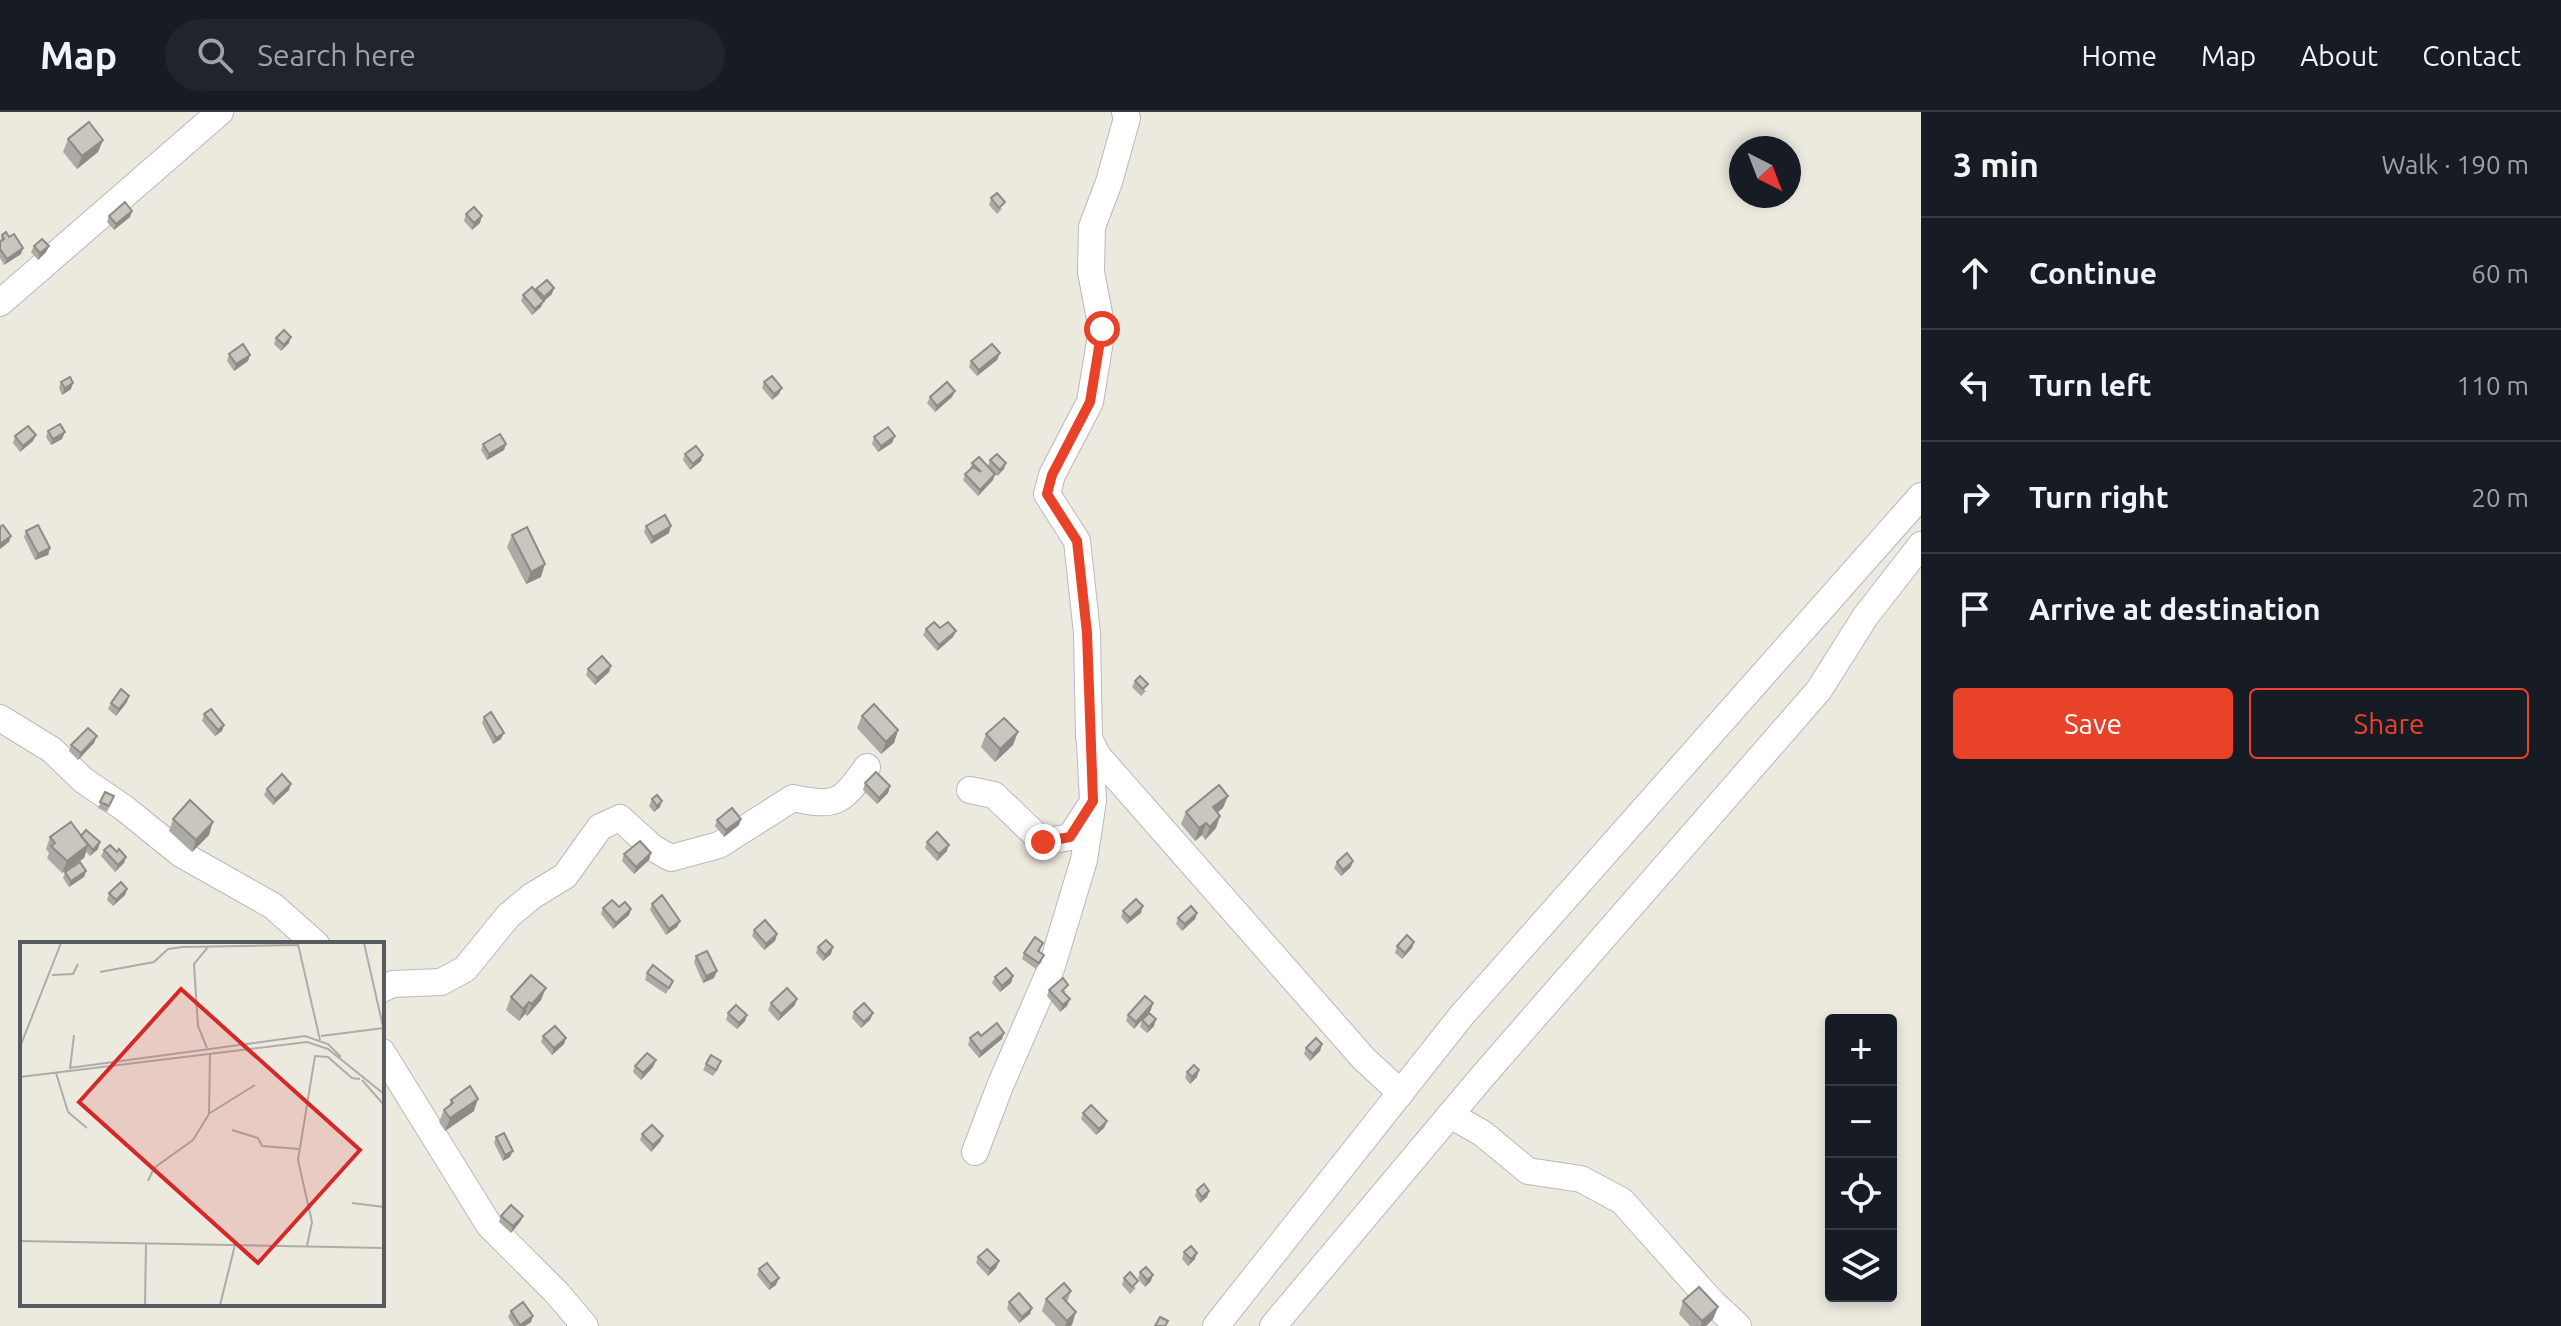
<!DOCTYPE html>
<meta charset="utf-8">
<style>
:root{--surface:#171b24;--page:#20242c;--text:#f1f3f6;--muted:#9ea1a6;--line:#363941;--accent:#e84229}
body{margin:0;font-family:Ubuntu,sans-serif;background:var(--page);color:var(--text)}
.controls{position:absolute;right:24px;bottom:24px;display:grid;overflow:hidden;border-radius:8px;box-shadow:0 4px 12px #0003}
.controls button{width:72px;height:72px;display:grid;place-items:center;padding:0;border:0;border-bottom:2px solid var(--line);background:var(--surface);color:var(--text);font:40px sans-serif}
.compass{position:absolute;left:1729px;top:24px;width:72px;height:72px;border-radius:50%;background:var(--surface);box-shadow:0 4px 12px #0003;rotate:138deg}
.stop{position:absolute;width:24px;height:24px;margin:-18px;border:6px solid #e84229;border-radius:50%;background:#fff}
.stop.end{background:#e84229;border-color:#fff;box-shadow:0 2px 8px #0008}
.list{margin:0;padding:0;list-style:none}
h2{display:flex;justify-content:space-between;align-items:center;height:104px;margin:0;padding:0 32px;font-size:34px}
h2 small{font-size:26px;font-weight:400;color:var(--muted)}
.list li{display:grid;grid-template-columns:52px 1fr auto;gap:24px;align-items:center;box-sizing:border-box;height:112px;padding:0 32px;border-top:2px solid var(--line)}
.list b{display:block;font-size:30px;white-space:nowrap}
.list em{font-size:26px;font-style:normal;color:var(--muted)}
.actions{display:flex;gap:16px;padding:24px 32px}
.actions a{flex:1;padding:18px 0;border:2px solid var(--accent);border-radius:8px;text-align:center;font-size:28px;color:var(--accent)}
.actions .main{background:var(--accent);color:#fff}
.icon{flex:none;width:44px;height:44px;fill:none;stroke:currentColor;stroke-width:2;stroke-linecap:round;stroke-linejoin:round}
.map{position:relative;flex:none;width:1921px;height:1214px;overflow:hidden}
header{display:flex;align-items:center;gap:48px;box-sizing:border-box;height:112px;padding:0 40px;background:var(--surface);border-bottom:2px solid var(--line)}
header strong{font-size:38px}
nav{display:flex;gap:44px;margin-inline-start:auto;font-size:28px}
.search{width:560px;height:72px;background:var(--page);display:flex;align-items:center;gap:20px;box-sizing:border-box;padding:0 28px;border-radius:44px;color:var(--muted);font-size:30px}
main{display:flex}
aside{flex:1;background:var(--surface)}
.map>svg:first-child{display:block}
</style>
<header>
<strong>Map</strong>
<div class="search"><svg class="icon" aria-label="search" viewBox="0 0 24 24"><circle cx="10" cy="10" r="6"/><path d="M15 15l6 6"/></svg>Search here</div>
<nav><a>Home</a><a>Map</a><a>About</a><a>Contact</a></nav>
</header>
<main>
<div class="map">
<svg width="1921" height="1214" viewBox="0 0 1921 1214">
<rect width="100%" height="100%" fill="#ece9df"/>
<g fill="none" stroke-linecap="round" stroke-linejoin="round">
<g stroke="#b7b9bf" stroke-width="28">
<g id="minor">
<polyline points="1125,0 1127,6 1109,70 1092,115 1091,160 1102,217 1090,290 1052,363 1047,382 1077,429 1087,521 1089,626 1097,643 1364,947 1401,981"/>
<polyline points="0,191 220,0"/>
<polyline points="0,606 52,638 83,668 124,696 181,742 273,794 316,832"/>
<polyline points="970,678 994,683 1043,730 1070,725 1089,696"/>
<path d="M382,877L393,872L441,870L465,857L508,804L532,784L565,764L600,715L620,706L653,736L671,746L719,733L793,686C837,696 842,690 867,655"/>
<polyline points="382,940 489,1113 557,1181 585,1214"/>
<polyline points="1450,1003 1482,1021 1528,1059 1581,1067 1622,1089 1712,1190 1738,1214"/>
<polyline points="975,1040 1000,974 1052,854 1084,748 1093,689 1090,630"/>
<polyline points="1216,1214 1462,903 1921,384"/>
<polyline points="1273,1214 1482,965 1819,578 1865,505 1921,433"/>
</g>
</g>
<use href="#minor" stroke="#fff" stroke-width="26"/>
</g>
<g fill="#acaaa4">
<polygon points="68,27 103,28 98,40 77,57 63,40"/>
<polygon points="991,86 1002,97 997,102 989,93"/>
<polygon points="132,99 130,105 114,118 107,110 109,104"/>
<polygon points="466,102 480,111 472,118 464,109"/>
<polygon points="2,123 9,125 23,136 21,142 4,153 0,146 0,129"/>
<polygon points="34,134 49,134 46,140 38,148 31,140"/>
<polygon points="536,177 552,182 543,190 541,195 532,203 521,189 523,183 536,180"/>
<polygon points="276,226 289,231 281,239 274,232"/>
<polygon points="1000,241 997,248 977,264 969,255 971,249"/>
<polygon points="229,242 250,243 248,249 234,259 227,249"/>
<polygon points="61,270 71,277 62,283 59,276"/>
<polygon points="764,270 779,282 772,288 762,276"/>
<polygon points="955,279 952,285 935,300 927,291 930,285"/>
<polygon points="48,319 62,327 51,333 46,325"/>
<polygon points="15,324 33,329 20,340 13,331"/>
<polygon points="874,325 892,331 878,340 872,332"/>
<polygon points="483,332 506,332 504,338 487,348 481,338"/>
<polygon points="685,342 703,343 701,349 690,358 683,348"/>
<polygon points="990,348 1004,357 997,364 995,362 993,368 978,384 963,368 965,362 970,358 972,351 988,354"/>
<polygon points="646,414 669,421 651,432 644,420"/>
<polygon points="26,419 50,436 48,443 35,448 24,425"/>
<polygon points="512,423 541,465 526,472 507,435"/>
<polygon points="940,516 956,519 953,525 937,539 923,523 926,517"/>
<polygon points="611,554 609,560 595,573 586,563 588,557"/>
<polygon points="1135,569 1146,579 1141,584 1132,575"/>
<polygon points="127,590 116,604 108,597 111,591"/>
<polygon points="204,602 224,613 222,619 215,624 202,609"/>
<polygon points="862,604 898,618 894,631 881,642 857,616"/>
<polygon points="484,605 501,627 493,632 482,611"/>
<polygon points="986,622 1013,633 995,650 981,635"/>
<polygon points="94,631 78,648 69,639 71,633"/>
<polygon points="865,671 890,674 888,681 877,692 863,678"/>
<polygon points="267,677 289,678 273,693 264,683"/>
<polygon points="105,680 114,684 107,700 98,696"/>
<polygon points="652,687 660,695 654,700 649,694"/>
<polygon points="1223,696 1218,700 1216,716 1205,728 1202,723 1195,729 1181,712 1186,700"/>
<polygon points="173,707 209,723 192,740 169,719"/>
<polygon points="717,708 739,713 724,725 715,714"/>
<polygon points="81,724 100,730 98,737 90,744 86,740 84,746 62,761 47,746 49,741 46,737 50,725"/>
<polygon points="927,730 947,739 937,749 925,736"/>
<polygon points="104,738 117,740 126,745 124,751 115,760 101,744"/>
<polygon points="651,741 649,748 634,762 622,749 624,742"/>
<polygon points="1337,750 1351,755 1341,764 1334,756"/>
<polygon points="86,759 84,765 69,775 63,766 65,760"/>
<polygon points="127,777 125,783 113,794 107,788 109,781"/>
<polygon points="652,792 680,809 677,815 666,823 650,798"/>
<polygon points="619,795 631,797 629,803 613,817 601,802 603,796"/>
<polygon points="1123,799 1141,801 1127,812 1121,805"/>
<polygon points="1197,801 1195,807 1182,819 1176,812 1178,806"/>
<polygon points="754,818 777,822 775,829 764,838 752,824"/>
<polygon points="1414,830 1412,836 1402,847 1395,841 1397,834"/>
<polygon points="818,835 831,842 823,849 816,841"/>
<polygon points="1041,837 1039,840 1042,849 1036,857 1022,847 1024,841"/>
<polygon points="696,844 714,866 703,871 694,850"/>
<polygon points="647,861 673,869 666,882 645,868"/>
<polygon points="1013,864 1011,871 1000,880 992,871 995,865"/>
<polygon points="1049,878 1066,879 1064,881 1067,894 1060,900 1047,884"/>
<polygon points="511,885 541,888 527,904 525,902 519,909 506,898"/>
<polygon points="771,891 795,893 778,909 768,898"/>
<polygon points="1151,898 1134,917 1126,909 1128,903"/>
<polygon points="854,900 873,901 870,908 861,916 852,906"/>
<polygon points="728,901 745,909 737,917 726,908"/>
<polygon points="1142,908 1154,914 1147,921 1140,915"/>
<polygon points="1004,921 1002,927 979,946 968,933 970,926"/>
<polygon points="543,924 566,926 564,932 552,943 541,930"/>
<polygon points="1322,932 1320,939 1310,949 1304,942 1306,936"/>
<polygon points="706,952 719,955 713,964 703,958"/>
<polygon points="635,954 653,955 641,968 633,960"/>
<polygon points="1187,960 1197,965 1190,972 1185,966"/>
<polygon points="451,988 474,999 445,1019 439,1010 444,998 449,994"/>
<polygon points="1083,1001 1107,1009 1104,1016 1096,1023 1081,1007"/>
<polygon points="642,1022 663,1024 660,1030 651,1040 640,1028"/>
<polygon points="496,1025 510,1045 503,1049 494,1031"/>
<polygon points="1197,1078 1209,1079 1207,1085 1200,1091 1195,1084"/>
<polygon points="501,1104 523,1104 520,1110 511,1121 499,1110"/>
<polygon points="1184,1140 1195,1147 1188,1154 1182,1147"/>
<polygon points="978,1145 999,1149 996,1156 988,1164 976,1151"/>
<polygon points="759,1157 776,1173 769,1178 757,1163"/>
<polygon points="1140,1160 1151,1169 1145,1175 1138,1167"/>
<polygon points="1124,1166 1136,1176 1130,1182 1122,1173"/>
<polygon points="1071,1179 1067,1190 1072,1213 1070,1214 1056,1214 1042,1199 1046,1187"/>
<polygon points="1683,1189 1718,1195 1713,1207 1706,1214 1690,1214 1679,1202"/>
<polygon points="1009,1190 1032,1196 1030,1202 1019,1211 1007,1197"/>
<polygon points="511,1199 531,1210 525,1214 514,1214 508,1205"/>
</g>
<g fill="#8c8b86">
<polygon points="103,28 98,40 77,57 82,44"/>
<polygon points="132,99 130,105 114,118 116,112"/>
<polygon points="482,104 480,111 472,118 474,111"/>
<polygon points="49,134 46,140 38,148 40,141"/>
<polygon points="23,136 21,142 4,153 7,147"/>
<polygon points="554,176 552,182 543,190 541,195 532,203 535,197 542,191 544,185"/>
<polygon points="291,225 289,231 281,239 284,233"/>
<polygon points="1000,241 997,248 977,264 979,258"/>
<polygon points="250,243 248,249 234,259 236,252"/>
<polygon points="73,271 71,277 62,283 65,276"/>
<polygon points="782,276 779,282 772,288 774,282"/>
<polygon points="955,279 952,285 935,300 937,294"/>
<polygon points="65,320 62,327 51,333 53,327"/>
<polygon points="36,323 33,329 20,340 23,334"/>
<polygon points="895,324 892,331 878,340 881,334"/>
<polygon points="506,332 504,338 487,348 489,342"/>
<polygon points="703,343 701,349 690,358 693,352"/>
<polygon points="1006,351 1004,357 997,364 1000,358"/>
<polygon points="995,362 993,368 978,384 980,378"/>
<polygon points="671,414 669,421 651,432 653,425"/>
<polygon points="11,424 9,430 0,437 0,432"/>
<polygon points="50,436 48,443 35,448 38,442"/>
<polygon points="545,452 541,465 526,472 531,460"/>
<polygon points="956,519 953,525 937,539 939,533"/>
<polygon points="611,554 609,560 595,573 597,566"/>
<polygon points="129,584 127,590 116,604 119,597"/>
<polygon points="224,613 222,619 215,624 218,618"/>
<polygon points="898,618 894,631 881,642 886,630"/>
<polygon points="1018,620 1013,633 995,650 1000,637"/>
<polygon points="504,621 501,627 493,632 496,626"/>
<polygon points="97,624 94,631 78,648 81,641"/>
<polygon points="291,672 289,678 273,693 275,687"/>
<polygon points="890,674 888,681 877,692 879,686"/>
<polygon points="1228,684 1223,696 1209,707 1213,695"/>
<polygon points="662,689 660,695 654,700 657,694"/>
<polygon points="1220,704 1216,716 1205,728 1210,715"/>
<polygon points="741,707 739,713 724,725 726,718"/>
<polygon points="213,710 209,723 192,740 196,728"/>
<polygon points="1206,711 1202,723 1195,729 1199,716"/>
<polygon points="100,730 98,737 90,744 93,738"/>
<polygon points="88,733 84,746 62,761 67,749"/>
<polygon points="949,733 947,739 937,749 939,742"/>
<polygon points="651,741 649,748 634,762 636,755"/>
<polygon points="126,745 124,751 115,760 118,753"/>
<polygon points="1353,749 1351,755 1341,764 1343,758"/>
<polygon points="86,759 84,765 69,775 71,769"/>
<polygon points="127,777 125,783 113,794 116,788"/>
<polygon points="1143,794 1141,801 1127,812 1130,806"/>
<polygon points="631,797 629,803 613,817 616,811"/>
<polygon points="1197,801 1195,807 1182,819 1185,812"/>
<polygon points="680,809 677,815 666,823 669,817"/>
<polygon points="777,822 775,829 764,838 766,832"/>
<polygon points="1414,830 1412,836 1402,847 1405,841"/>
<polygon points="833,835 831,842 823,849 825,843"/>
<polygon points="717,859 714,866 703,871 706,864"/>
<polygon points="1013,864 1011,871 1000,880 1002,874"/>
<polygon points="546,876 541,888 527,904 532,892"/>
<polygon points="797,887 795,893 778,909 781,902"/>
<polygon points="1070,887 1067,894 1060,900 1063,893"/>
<polygon points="529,890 525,902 519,909 523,897"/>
<polygon points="1153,891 1151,898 1134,917 1136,910"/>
<polygon points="873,901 870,908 861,916 864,910"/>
<polygon points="747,903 745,909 737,917 739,911"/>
<polygon points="1156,907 1154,914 1147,921 1149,915"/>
<polygon points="1004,921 1002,927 979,946 981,940"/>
<polygon points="566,926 564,932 552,943 554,936"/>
<polygon points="1322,932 1320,939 1310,949 1313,942"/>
<polygon points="656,948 653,955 641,968 643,961"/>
<polygon points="1199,958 1197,965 1190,972 1192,965"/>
<polygon points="478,987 474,999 445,1019 450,1006"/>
<polygon points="1107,1009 1104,1016 1096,1023 1099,1017"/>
<polygon points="663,1024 660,1030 651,1040 653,1033"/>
<polygon points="513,1039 510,1045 503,1049 505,1043"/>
<polygon points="1209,1079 1207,1085 1200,1091 1202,1085"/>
<polygon points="523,1104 520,1110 511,1121 513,1114"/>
<polygon points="1197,1141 1195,1147 1188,1154 1191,1147"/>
<polygon points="999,1149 996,1156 988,1164 990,1157"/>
<polygon points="1153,1163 1151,1169 1145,1175 1147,1168"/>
<polygon points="779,1166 776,1173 769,1178 771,1172"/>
<polygon points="1718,1195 1713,1207 1706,1214 1701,1214 1702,1209"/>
<polygon points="1032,1196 1030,1202 1019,1211 1022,1205"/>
<polygon points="1076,1200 1072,1213 1070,1214 1065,1214 1067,1209"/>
<polygon points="533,1204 531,1210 525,1214 520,1214"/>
</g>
<g fill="#c8c6bf" stroke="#8c8b86" stroke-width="2">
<polygon points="89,10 103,28 82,44 68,27"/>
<polygon points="997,81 1005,90 999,96 991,86"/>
<polygon points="125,90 132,99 116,112 109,104"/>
<polygon points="474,95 482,104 474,111 466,102"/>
<polygon points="6,120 9,125 14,122 23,136 7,147 0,137 0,130 4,127 2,123"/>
<polygon points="42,127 49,134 40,141 34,134"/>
<polygon points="547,168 554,176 544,185 536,177"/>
<polygon points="532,175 544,189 535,197 523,183"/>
<polygon points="284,218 291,225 284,233 276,226"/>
<polygon points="243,232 250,243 236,252 229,242"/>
<polygon points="992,232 1000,241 979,258 971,249"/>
<polygon points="772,264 782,276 774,282 764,270"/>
<polygon points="70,265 73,271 65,276 61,270"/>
<polygon points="947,270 955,279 937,294 930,285"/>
<polygon points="60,312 65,320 53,327 48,319"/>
<polygon points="28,314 36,323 23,334 15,324"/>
<polygon points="888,315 895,324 881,334 874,325"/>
<polygon points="500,322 506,332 489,342 483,332"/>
<polygon points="696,334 703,343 693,352 685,342"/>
<polygon points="997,342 1006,351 1000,358 990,348"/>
<polygon points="979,345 995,362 980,378 965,362 973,355 981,360 972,351"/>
<polygon points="665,403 671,414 653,425 646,414"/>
<polygon points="3,413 11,424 0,432 0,415"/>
<polygon points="38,413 50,436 38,442 26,419"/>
<polygon points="527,415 545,452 531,460 512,423"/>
<polygon points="934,510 940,516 948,510 956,519 939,533 926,517"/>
<polygon points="602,544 611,554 597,566 588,557"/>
<polygon points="1140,564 1148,572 1143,577 1135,569"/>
<polygon points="121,577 129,584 119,597 111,591"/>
<polygon points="874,592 898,618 886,630 862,604"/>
<polygon points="211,597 224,613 218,618 204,602"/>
<polygon points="491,600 504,621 496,626 484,605"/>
<polygon points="1004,606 1018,620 1000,637 986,622"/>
<polygon points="88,616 97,624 81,641 71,633"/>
<polygon points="876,660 890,674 879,686 865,671"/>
<polygon points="282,662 291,672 275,687 267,677"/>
<polygon points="1219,673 1228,684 1213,695 1220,704 1210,715 1206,711 1199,716 1186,700"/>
<polygon points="105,680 114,684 109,694 100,690"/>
<polygon points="657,683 662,689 657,694 652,687"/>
<polygon points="190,688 213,710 196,728 173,707"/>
<polygon points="732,696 741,707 726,718 717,708"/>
<polygon points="71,710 88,733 67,749 51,734 55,731 50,725"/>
<polygon points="86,718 100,730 93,738 81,724"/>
<polygon points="937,720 949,733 939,742 927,730"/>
<polygon points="640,729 651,741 636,755 624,742"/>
<polygon points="110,733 117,740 119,737 126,745 118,753 104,738"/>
<polygon points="1347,741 1353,749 1343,758 1337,750"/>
<polygon points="80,750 86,759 71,769 65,760"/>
<polygon points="121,770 127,777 116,788 109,781"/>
<polygon points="662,783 680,809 669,817 652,792"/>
<polygon points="1136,787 1143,794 1130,806 1123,799"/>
<polygon points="612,788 619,795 625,790 631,797 616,811 603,796"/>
<polygon points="1191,794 1197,801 1185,812 1178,806"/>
<polygon points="765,808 777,822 766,832 754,818"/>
<polygon points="1407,823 1414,830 1405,841 1397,834"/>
<polygon points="1035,825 1043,831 1038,839 1044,843 1039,851 1024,841"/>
<polygon points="826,828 833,835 825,843 818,835"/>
<polygon points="707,839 717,859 706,864 696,844"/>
<polygon points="653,853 673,869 669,876 647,861"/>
<polygon points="1006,856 1013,864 1002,874 995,865"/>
<polygon points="531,863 546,876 532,892 529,890 523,897 511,885"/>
<polygon points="1063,866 1068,873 1062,879 1070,887 1063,893 1049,878"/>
<polygon points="787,876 797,887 781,902 771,891"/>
<polygon points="1145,884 1153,891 1136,910 1128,903"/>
<polygon points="864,891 873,901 864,910 854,900"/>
<polygon points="736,893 747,903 739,911 728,901"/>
<polygon points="1149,901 1156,907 1149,915 1142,908"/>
<polygon points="997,911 1004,921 981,940 970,926 978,920 981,924"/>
<polygon points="555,914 566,926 554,936 543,924"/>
<polygon points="1316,926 1322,932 1313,942 1306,936"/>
<polygon points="647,941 656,948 643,961 635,954"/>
<polygon points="711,943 721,949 716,958 706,952"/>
<polygon points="1194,953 1199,958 1192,965 1187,960"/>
<polygon points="470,974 478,987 450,1006 444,998 453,991 451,988"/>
<polygon points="1091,993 1107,1009 1099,1017 1083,1001"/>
<polygon points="652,1013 663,1024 653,1033 642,1022"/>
<polygon points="504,1021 513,1039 505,1043 496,1025"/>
<polygon points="1204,1072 1209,1079 1202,1085 1197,1078"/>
<polygon points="511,1093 523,1104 513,1114 501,1104"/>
<polygon points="1191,1134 1197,1141 1191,1147 1184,1140"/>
<polygon points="987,1137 999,1149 990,1157 978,1145"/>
<polygon points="767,1151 779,1166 771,1172 759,1157"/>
<polygon points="1146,1155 1153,1163 1147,1168 1140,1160"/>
<polygon points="1130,1160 1138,1169 1132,1175 1124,1166"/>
<polygon points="1064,1171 1071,1179 1063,1186 1076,1200 1067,1209 1046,1187"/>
<polygon points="1699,1175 1718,1195 1702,1209 1683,1189"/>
<polygon points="1019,1181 1032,1196 1022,1205 1009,1190"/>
<polygon points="523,1190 533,1204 520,1213 511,1199"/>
<polygon points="1160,1205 1168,1209 1165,1214 1155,1214"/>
</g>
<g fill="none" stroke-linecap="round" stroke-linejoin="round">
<polyline stroke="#e84229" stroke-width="10" points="1043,730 1070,725 1093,689 1087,521 1077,429 1047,382 1052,363 1090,290 1102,217"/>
</g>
<g transform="translate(20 830)">
<rect width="364" height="364" fill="#ece9df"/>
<path fill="none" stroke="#adaca9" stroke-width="2" d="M344,1L364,89M278,2L300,98M80,30L134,20L148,7L162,5L278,3M32,33L53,32L58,22M301,94L364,86M0,105L41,1M187,106L178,84L174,22L188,5M49,126L285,94L308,102L321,115M50,127L54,93M36,131L48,170L67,186M0,135L287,100L308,107L364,152M342,138L364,163M190,171L235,143M212,188L238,196L242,204L280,207M128,239L134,226L173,198L189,172L190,112M332,261L364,265M0,299L364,306M287,304L292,280L278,218L295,114L308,115L332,136L340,137M125,363L126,301M200,363L215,303"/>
<path fill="#d62828" fill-opacity="0.15" stroke="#d62828" stroke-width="4" d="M161,47L340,208L238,321L59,160Z"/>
<rect width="364" height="364" fill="none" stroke="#585b61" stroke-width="4"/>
</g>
</svg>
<div class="controls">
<button>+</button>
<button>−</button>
<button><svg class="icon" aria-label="locate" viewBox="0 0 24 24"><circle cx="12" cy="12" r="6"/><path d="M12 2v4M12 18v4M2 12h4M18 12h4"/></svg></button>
<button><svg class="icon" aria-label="layers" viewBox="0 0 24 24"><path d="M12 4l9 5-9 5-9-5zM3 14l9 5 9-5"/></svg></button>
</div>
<svg class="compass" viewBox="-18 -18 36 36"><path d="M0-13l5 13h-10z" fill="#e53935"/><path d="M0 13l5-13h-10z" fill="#9ea1a6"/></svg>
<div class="stop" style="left:1102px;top:217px"></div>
<div class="stop end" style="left:1043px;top:730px"></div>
</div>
<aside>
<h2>3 min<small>Walk · 190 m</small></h2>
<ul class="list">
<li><svg class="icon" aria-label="ahead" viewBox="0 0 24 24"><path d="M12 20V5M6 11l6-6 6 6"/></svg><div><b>Continue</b></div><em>60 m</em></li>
<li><svg class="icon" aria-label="left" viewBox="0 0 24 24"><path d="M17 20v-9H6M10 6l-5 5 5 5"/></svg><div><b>Turn left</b></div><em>110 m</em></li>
<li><svg class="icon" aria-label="right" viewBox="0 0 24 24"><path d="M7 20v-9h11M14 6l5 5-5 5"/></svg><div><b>Turn right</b></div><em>20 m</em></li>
<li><svg class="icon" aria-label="arrive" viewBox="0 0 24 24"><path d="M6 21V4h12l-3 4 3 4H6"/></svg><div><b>Arrive at destination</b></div></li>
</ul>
<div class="actions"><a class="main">Save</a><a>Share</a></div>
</aside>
</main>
